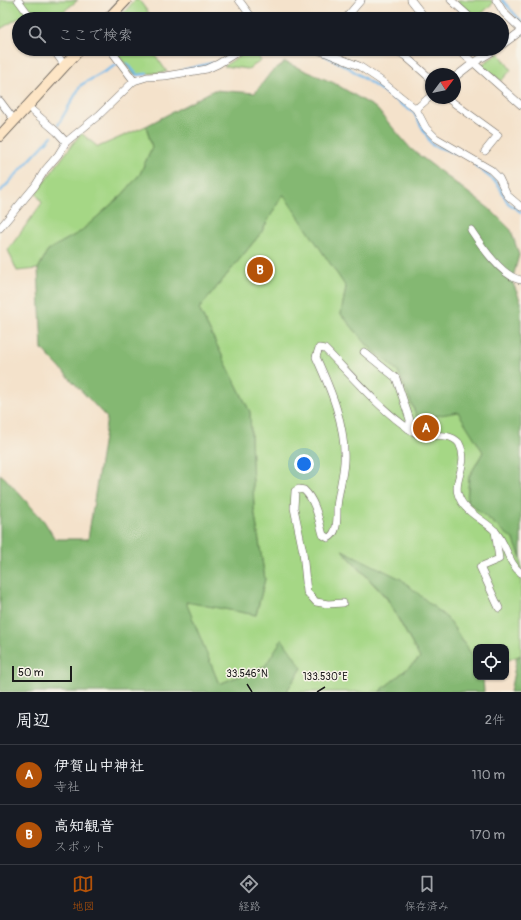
<!DOCTYPE html>
<html lang="ja">
<meta charset="utf-8">
<style>
:root{--surface:#171b24;--page:#242831;--text:#f1f3f6;--muted:#9ea1a6;--line:#363941;--accent:#b45309}
body{margin:0;font-family:Pangolin,"Klee One",sans-serif;background:var(--page);color:var(--text)}
.controls{position:absolute;right:12px;bottom:12px;display:grid;overflow:hidden;border-radius:8px;box-shadow:0 1px 3px #0004}
.controls button{width:36px;height:36px;display:grid;place-items:center;padding:0;border:0;border-bottom:1px solid var(--line);background:var(--surface);color:var(--text);font:20px sans-serif}
.compass{position:absolute;left:425px;top:68px;width:36px;height:36px;border-radius:50%;background:var(--surface);box-shadow:0 1px 3px #0004;rotate:58deg}
.scale{position:absolute;left:12px;bottom:10px;width:60px;box-sizing:border-box;padding-left:4px;border:2px solid #1c1c1c;border-top:0;font-size:11px;line-height:14px;white-space:nowrap;color:#1c1c1c;-webkit-text-stroke:3px #f7f3e8;paint-order:stroke}
.you{position:absolute;left:304px;top:464px;width:14px;height:14px;margin:-10px;border:3px solid #fff;border-radius:50%;background:#1a73e8;box-shadow:0 0 0 6px #1a73e833}
.badge{display:grid;place-items:center;width:26px;height:26px;border-radius:50%;background:var(--accent);color:#fff;font-size:13px;font-weight:700}
.pin{position:absolute;translate:-50% -50%;border:2px solid #fff;box-shadow:0 1px 4px #0006}
.list{margin:0;padding:0;list-style:none}
h2{display:flex;justify-content:space-between;align-items:center;height:52px;margin:0;padding:0 16px;font-size:17px}
h2 small{font-size:13px;font-weight:400;color:var(--muted)}
.list li{display:grid;grid-template-columns:26px 1fr auto;gap:12px;align-items:center;box-sizing:border-box;height:60px;padding:0 16px;border-top:1px solid var(--line)}
.list b{display:block;font-size:15px;white-space:nowrap}
.list p{margin:0;font-size:13px;white-space:nowrap;color:var(--muted)}
.list em{font-size:13px;font-style:normal;color:var(--muted)}
.icon{flex:none;width:22px;height:22px;fill:none;stroke:currentColor;stroke-width:2;stroke-linecap:round;stroke-linejoin:round}
.map{position:relative;flex:none;width:521px;height:692px;overflow:hidden}
.search{position:absolute;background:var(--surface);box-shadow:0 1px 3px #0004;left:12px;right:12px;top:12px;height:44px;display:flex;align-items:center;gap:10px;box-sizing:border-box;padding:0 14px;border-radius:22px;color:var(--muted);font-size:15px}
.sheet{height:172px;background:var(--surface)}
nav{display:flex;justify-content:space-around;align-items:center;box-sizing:border-box;height:56px;border-top:1px solid var(--line);background:var(--surface);font-size:11px;color:var(--muted)}
nav a{display:grid;justify-items:center;gap:2px}
nav .on{color:var(--accent)}
.map>svg:first-child{display:block}
</style>
<div class="map">
<svg width="521" height="692" viewBox="0 0 521 692">
<rect width="100%" height="100%" fill="#f7f3e8"/>
<filter id="ink" filterUnits="userSpaceOnUse"><feTurbulence type="fractalNoise" baseFrequency=".025" numOctaves="2"/><feDisplacementMap in="SourceGraphic" scale="8" xChannelSelector="R" yChannelSelector="G"/><feConvolveMatrix kernelMatrix="1 2 1 2 8 2 1 2 1" color-interpolation-filters="sRGB"/></filter>
<filter id="wash" filterUnits="userSpaceOnUse"><feTurbulence type="fractalNoise" baseFrequency=".012" numOctaves="4" result="noise"/><feDisplacementMap in="SourceGraphic" scale="16" xChannelSelector="R" yChannelSelector="G"/><feGaussianBlur stdDeviation="0.9" result="paint"/><feColorMatrix in="noise" values="0 0 0 0 0 0 0 0 0 0 0 0 0 0 0 0 0 1.4 0 .05"/><feComposite in="paint" operator="in"/></filter>
<g filter="url(#wash)">
<rect width="100%" height="100%" fill="#f4e2cb"/>
<g fill="#a5d785" stroke="#607a50">
<polygon points="0,0 78,0 54,19 34,19 29,12 0,29"/>
<polygon points="135,0 139,0 153,19 118,19"/>
<polygon points="458,0 491,0 493,3 476,19 457,1"/>
<polygon points="113,49 151,49 167,72 134,75"/>
<polygon points="250,49 254,49 261,61 248,69 224,66"/>
<polygon points="499,53 511,70 501,81 481,65"/>
<polygon points="146,126 152,147 140,174 123,194 80,232 48,250 38,269 17,271 8,250 42,203 36,193 81,133 98,147"/>
<polygon points="283,193 346,287 341,314 369,347 398,371 418,419 458,411 483,452 469,477 467,501 514,540 521,558 521,655 506,661 506,647 476,647 476,661 448,619 343,551 387,599 420,658 379,692 286,692 302,668 265,666 219,684 185,601 256,615 265,579 254,509 250,412 199,309 261,233"/>
</g>
<g fill="#84b872" stroke="#506a47">
<polygon points="285,62 334,83 376,108 411,149 491,210 511,230 519,255 512,281 521,302 521,558 514,540 467,501 469,477 483,452 458,412 418,419 398,371 369,347 341,314 346,287 283,194 261,233 199,309 250,412 254,509 265,579 256,615 186,602 219,684 265,666 282,639 302,668 286,692 0,692 0,474 5,478 44,521 55,539 88,539 107,418 42,349 38,269 48,250 80,232 123,194 140,174 152,147 146,126 214,90 255,93 271,72"/>
<polygon points="342,550 401,579 448,619 476,661 476,677 483,677 484,692 379,692 420,658 387,598"/>
<polygon points="521,655 521,692 510,692 517,657"/>
</g>
<g fill="none" stroke-linecap="round" stroke-linejoin="round">
<g stroke="#75baec" stroke-width="2.5">
<polyline points="502,0 521,21"/>
<polyline points="324,55 349,68 414,113 432,145 456,153"/>
<polyline points="127,63 137,75 147,74"/>
<polyline points="183,70 212,63"/>
<polyline points="58,125 81,85 118,64"/>
<polyline points="475,165 497,183 508,203 521,212"/>
<polyline points="0,192 52,136"/>
</g>
</g>
</g>
<g filter="url(#ink)">
<g fill="none" stroke-linecap="round" stroke-linejoin="round">
<g stroke="#686159" stroke-width="8">
<g id="street">
<polyline points="18,0 32,19"/>
<polyline points="239,0 253,19"/>
<polyline points="411,0 426,19"/>
<polyline points="451,0 472,19"/>
<polyline points="496,0 504,13 521,29"/>
<polyline points="345,19 361,0"/>
<polyline points="502,45 521,31"/>
<polyline points="53,49 65,66"/>
<polyline points="110,49 134,81"/>
<polyline points="312,49 324,52 359,66 380,80 416,109 426,128 436,138 491,170 499,178 507,195 521,207"/>
<polyline points="394,49 405,56 431,79"/>
<polyline points="458,49 521,105"/>
<polyline points="455,77 473,63 497,49"/>
<polyline points="447,98 498,135 485,151"/>
<polyline points="0,101 12,117"/>
<polyline points="27,106 57,132 66,142"/>
<polyline points="416,109 431,96"/>
<polyline points="0,228 35,186 45,170 58,155 66,142 99,115 134,81 147,77 165,76 207,69 218,64 242,49"/>
<path d="M471,230C481,245 502,277 521,280"/>
<polyline points="364,352 396,378 410,420 409,429"/>
<polyline points="495,531 499,559 480,567 499,608"/>
<path d="M343,603L328,604L316,602L307,592L303,552L294,508L295,491L299,489L304,490C316,501 319,521 323,535L328,538C338,534 337,518 337,508C338,493 343,478 344,462C346,425 331,390 316,357L319,348L325,349C352,376 380,410 412,431C426,441 446,429 459,443C470,464 453,479 458,494C463,512 483,519 495,531C507,544 507,562 521,573"/>
</g>
</g>
<g stroke="#686159" stroke-width="12">
<g id="secondary">
<polyline points="108,19 126,0"/>
<polyline points="0,136 80,49"/>
</g>
</g>
<use href="#street" stroke="#fff" stroke-width="7"/>
<use href="#secondary" stroke="#fde5c5" stroke-width="10"/>
</g>
</g>
<path fill="none" stroke="#1c1c1c" stroke-width="1.5" d="M247,684L252,692M317,692L325,687"/>
<g font-size="10" text-anchor="middle" fill="#1c1c1c" stroke="#f7f3e8" stroke-width="3" stroke-linejoin="round" paint-order="stroke">
<text x="247" y="677">33.546°N</text>
<text x="325" y="680">133.530°E</text>
</g>
</svg>
<div class="controls">
<button><svg class="icon" aria-label="locate" viewBox="0 0 24 24"><circle cx="12" cy="12" r="6"/><path d="M12 2v4M12 18v4M2 12h4M18 12h4"/></svg></button>
</div>
<svg class="compass" viewBox="-18 -18 36 36"><path d="M0-13l5 13h-10z" fill="#e53935"/><path d="M0 13l5-13h-10z" fill="#9ea1a6"/></svg>
<div class="scale">50 m</div>
<div class="you"></div>
<div class="pin badge" style="left:426px;top:428px">A</div>
<div class="pin badge" style="left:260px;top:270px">B</div>
<div class="search"><svg class="icon" aria-label="search" viewBox="0 0 24 24"><circle cx="10" cy="10" r="6"/><path d="M15 15l6 6"/></svg>ここで検索</div>
</div>
<section class="sheet">
<h2>周辺<small>2件</small></h2>
<ul class="list">
<li><span class="badge">A</span><div><b>伊賀山中神社</b><p>寺社</p></div><em>110 m</em></li>
<li><span class="badge">B</span><div><b>高知観音</b><p>スポット</p></div><em>170 m</em></li>
</ul>
</section>
<nav>
<a class="on"><svg class="icon" aria-label="map" viewBox="0 0 24 24"><path d="M3 6l6-2 6 2 6-2v14l-6 2-6-2-6 2zM9 4v14M15 6v14"/></svg>地図</a>
<a><svg class="icon" aria-label="directions" viewBox="0 0 24 24"><path d="M12 3l9 9-9 9-9-9zM9 14v-3h6M13 9l2 2-2 2"/></svg>経路</a>
<a><svg class="icon" aria-label="saved" viewBox="0 0 24 24"><path d="M7 4h10v16l-5-4-5 4z"/></svg>保存済み</a>
</nav>
